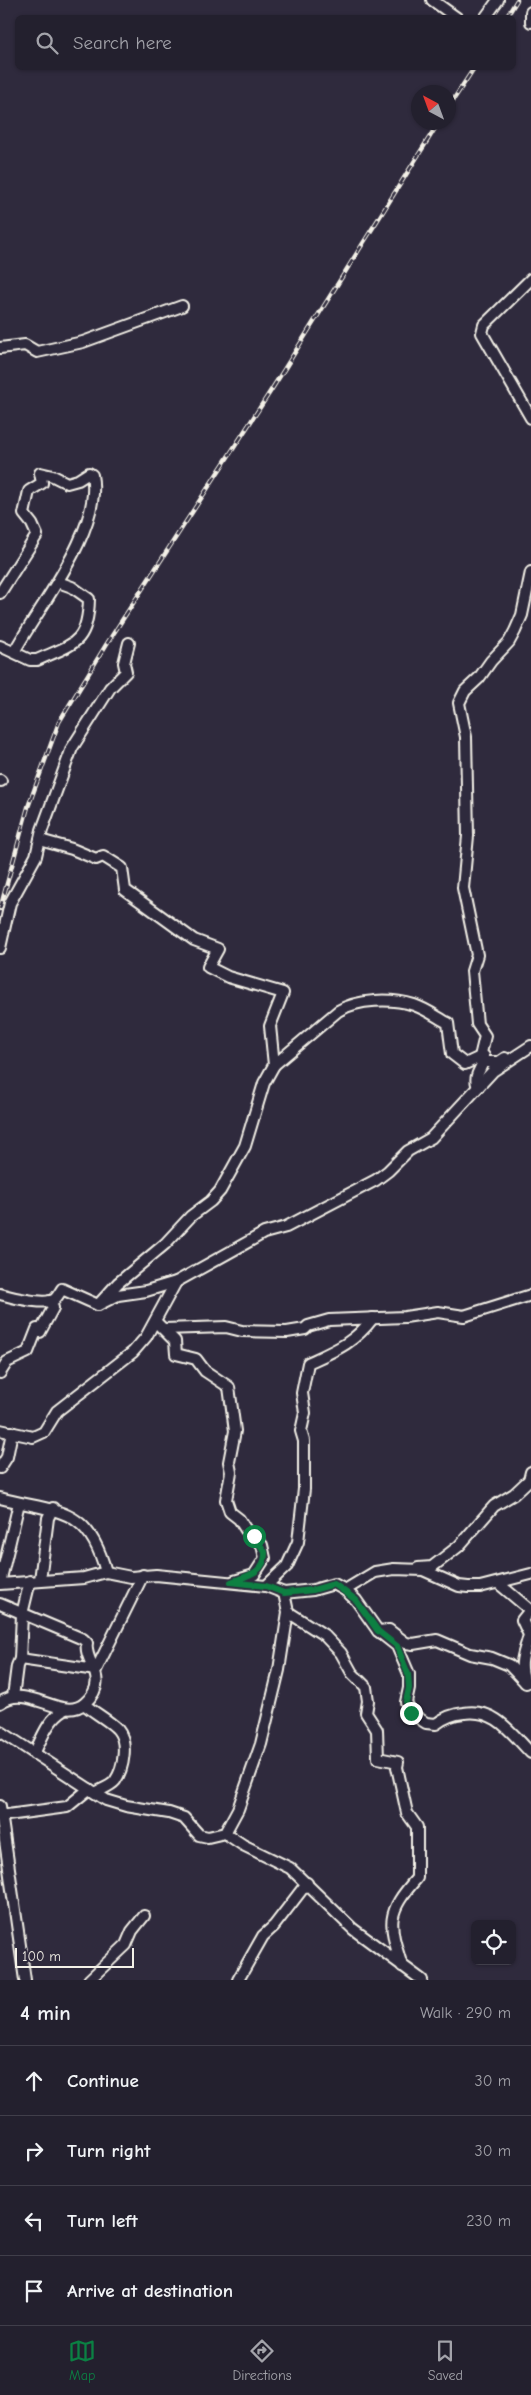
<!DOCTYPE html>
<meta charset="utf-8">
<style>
:root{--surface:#23202e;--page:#2b2836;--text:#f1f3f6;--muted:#a3a3aa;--line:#403e4a;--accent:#0b8043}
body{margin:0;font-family:"Comic Neue",sans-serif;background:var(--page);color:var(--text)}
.controls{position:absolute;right:15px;bottom:15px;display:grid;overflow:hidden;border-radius:8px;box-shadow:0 1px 4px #0004}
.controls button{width:45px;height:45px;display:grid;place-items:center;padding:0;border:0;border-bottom:1px solid var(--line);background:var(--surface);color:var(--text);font:25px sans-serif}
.compass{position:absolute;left:411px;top:85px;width:45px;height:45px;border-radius:50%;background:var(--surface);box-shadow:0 1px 4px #0004;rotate:319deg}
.scale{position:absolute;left:15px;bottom:12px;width:119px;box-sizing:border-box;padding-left:5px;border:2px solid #f4f1e8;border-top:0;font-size:14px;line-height:18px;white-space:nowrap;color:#f4f1e8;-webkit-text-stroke:4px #2f2a3d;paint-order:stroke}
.stop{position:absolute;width:15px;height:15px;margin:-11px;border:4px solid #0b8043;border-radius:50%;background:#fff}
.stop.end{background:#0b8043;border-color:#fff;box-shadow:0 1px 5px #0008}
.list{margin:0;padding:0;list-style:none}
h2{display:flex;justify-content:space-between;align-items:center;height:65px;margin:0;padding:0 20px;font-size:21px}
h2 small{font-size:16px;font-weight:400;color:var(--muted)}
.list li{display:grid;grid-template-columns:32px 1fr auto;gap:15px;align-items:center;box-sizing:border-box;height:70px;padding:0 20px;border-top:1px solid var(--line)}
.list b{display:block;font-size:19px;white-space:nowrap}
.list em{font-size:16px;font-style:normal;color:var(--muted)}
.icon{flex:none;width:28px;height:28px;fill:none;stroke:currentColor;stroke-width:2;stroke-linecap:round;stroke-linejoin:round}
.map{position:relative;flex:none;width:531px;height:1980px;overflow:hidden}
.search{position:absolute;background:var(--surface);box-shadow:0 1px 4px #0004;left:15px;right:15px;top:15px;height:55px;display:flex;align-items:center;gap:12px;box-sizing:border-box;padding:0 18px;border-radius:8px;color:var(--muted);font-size:19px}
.sheet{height:345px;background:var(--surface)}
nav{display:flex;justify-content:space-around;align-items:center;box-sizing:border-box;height:70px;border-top:1px solid var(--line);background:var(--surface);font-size:14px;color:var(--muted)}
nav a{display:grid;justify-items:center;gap:2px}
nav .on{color:var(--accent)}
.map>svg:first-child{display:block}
</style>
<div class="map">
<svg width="531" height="1980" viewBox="0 0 531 1980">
<rect width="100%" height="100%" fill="#2f2a3d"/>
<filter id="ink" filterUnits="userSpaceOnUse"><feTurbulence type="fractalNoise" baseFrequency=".02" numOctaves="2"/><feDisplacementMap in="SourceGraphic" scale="10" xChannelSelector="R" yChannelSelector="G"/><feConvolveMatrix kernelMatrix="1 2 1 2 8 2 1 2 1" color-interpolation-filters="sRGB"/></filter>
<g filter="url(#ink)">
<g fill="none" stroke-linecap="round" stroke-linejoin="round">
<g stroke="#f4f1e8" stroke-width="14">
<g id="minor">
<polyline points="432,0 457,18"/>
<polyline points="531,12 531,22"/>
<polyline points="485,18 498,0"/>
<polyline points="531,279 484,325 482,333 531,418"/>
<polyline points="0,348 25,345 37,352 83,342 182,306"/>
<path d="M0,593L37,535L32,524L24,514L29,491L42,483L40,473L53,476L67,483L78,480L89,473L92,475C103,529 39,606 14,652"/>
<path d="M0,646L30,660H37C73,644 88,644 89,599L72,587L58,582"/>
<polyline points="0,780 1,781"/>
<polyline points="40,840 72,849 96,859 103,856 122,868 125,890 194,940 218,949 208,967 228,977 283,993 270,1026 274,1065 264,1083 245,1146 220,1191 211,1201 191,1216 165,1244 118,1283 98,1305"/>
<polyline points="0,948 10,903 36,856 42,830 72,748 110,688 126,672 124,663 129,643"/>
<polyline points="480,1057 485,1036 477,1024 472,971 477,955 463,888 468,836 466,737 459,703 465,691 479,678 491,661 509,642 515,631 522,615 531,572"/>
<path d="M274,1065L338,1011C358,999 391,998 414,1005C426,1009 437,1017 448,1023L452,1054L465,1064L480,1057L484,1062H499L505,1058"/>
<path d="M478,1087C472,1074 484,1068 484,1056"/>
<path d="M0,1294C11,1297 46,1306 55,1299C58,1296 60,1292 62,1289L98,1305L118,1295L146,1291L176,1282L264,1233L286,1227L376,1180L388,1171L408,1151L431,1138L493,1071L531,1046"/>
<polyline points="156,1322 175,1341 176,1354 196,1359 205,1371 229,1387 235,1431 229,1462 231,1472 226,1500 230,1512 239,1519 246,1530 262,1545 265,1558 254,1575 234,1581"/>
<polyline points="164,1329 226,1327 242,1331 287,1332 305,1329 308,1326 329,1320 405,1317 438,1312 464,1316 531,1295"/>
<polyline points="0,1373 7,1362 28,1352 37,1329 40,1332 53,1308 50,1301"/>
<polyline points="0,1430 33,1437 44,1432 57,1411 133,1352 146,1337 176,1282"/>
<polyline points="0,1468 7,1457 12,1432"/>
<path d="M0,1498C57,1513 88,1505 106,1572"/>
<polyline points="418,1568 432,1567 459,1546 494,1506 514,1494 529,1480 531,1472"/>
<polyline points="40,1580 48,1518 53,1508"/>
<polyline points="0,1583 19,1503"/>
<path d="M498,1583L530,1610L522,1620L529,1635C524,1655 518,1661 525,1682"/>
<polyline points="0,1584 84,1578 106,1572 131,1577 156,1575 266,1586 284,1593 313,1590 334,1584 345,1590 375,1572 394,1569 423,1570 459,1586 468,1587 480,1587 531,1574"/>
<path d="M266,1586L287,1566L298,1542L304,1489V1441L301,1431L305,1413L302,1393L308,1363C336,1350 354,1343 373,1318"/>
<path d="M345,1590L356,1600L378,1631L397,1646L409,1674V1688L406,1702L411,1713L426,1723L436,1724C445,1717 453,1714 464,1713C496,1708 511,1733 531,1753"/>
<path d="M0,1604L83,1639L87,1643C83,1663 112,1678 85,1703C62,1723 28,1682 0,1703"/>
<path d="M288,1612L324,1635L341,1653L352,1673L366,1687L368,1701L366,1713L377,1730L378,1758L398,1762L397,1767L407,1813L417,1827V1878C386,1913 388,1922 402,1966"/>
<polyline points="378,1631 389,1630 406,1643 413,1644 437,1640 470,1654 492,1658 509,1665 526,1683"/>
<polyline points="20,1659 96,1670 143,1575"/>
<polyline points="13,1697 17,1666 20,1659 22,1614 30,1581"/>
<path d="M84,1704C93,1712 113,1723 118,1730C128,1742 124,1768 115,1781C111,1786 100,1790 95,1793"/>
<polyline points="0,1731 106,1800 126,1806 169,1813 184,1818 199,1835 208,1837 225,1833 238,1809 261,1744 279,1670 288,1612 284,1593"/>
<path d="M34,1754C42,1738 48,1719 65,1709"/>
<polyline points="0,1806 25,1980"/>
<polyline points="0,1816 67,1807 89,1789"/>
<polyline points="225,1833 243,1845 290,1868 353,1929 422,1980"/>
<polyline points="89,1980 126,1945 132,1931 144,1916"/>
<polyline points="238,1980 263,1936 274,1926 307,1883"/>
</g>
</g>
<use href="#minor" stroke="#2f2a3d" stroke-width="10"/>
<g stroke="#f4f1e8" stroke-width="4.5">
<g id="rail">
<polyline points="506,18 517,0"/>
<polyline points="448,108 474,68"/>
<polyline points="0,909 28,807 59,722 106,645 270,392 439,122"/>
</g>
</g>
<use href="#rail" stroke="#2f2a3d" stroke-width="2.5" stroke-dasharray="8" stroke-linecap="butt"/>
</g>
</g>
<g fill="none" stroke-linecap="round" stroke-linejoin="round" filter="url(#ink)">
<path stroke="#0b8043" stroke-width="6" d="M254,1536L265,1552C266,1573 246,1576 231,1582L266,1586L284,1593L313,1590L334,1584L356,1600L378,1631L397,1646L408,1674L409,1688L406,1702L411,1713"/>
</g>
</svg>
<div class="controls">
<button><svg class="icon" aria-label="locate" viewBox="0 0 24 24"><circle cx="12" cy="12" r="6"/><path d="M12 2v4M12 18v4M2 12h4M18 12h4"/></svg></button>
</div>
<svg class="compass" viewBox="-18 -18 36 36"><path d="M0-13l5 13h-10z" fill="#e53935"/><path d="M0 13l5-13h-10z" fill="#a3a3aa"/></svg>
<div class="scale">100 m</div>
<div class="stop" style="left:254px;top:1536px"></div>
<div class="stop end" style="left:411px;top:1713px"></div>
<div class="search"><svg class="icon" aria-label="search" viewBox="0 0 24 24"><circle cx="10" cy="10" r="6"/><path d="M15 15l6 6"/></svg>Search here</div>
</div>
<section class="sheet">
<h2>4 min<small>Walk · 290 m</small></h2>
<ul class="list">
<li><svg class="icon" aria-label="ahead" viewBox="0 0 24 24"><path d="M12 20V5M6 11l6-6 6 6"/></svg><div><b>Continue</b></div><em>30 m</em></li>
<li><svg class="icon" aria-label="right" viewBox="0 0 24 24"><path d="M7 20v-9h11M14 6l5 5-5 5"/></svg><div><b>Turn right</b></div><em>30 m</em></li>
<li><svg class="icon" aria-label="left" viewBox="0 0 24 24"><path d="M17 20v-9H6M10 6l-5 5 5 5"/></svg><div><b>Turn left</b></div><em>230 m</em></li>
<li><svg class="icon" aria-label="arrive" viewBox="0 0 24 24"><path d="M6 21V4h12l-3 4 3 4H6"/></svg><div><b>Arrive at destination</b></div></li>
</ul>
</section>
<nav>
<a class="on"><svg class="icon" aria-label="map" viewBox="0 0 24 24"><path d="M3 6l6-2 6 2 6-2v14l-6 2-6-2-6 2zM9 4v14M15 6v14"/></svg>Map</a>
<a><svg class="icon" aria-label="directions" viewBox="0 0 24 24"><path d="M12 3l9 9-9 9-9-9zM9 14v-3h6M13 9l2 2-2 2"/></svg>Directions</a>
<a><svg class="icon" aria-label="saved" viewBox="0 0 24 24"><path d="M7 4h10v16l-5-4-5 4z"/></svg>Saved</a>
</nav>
